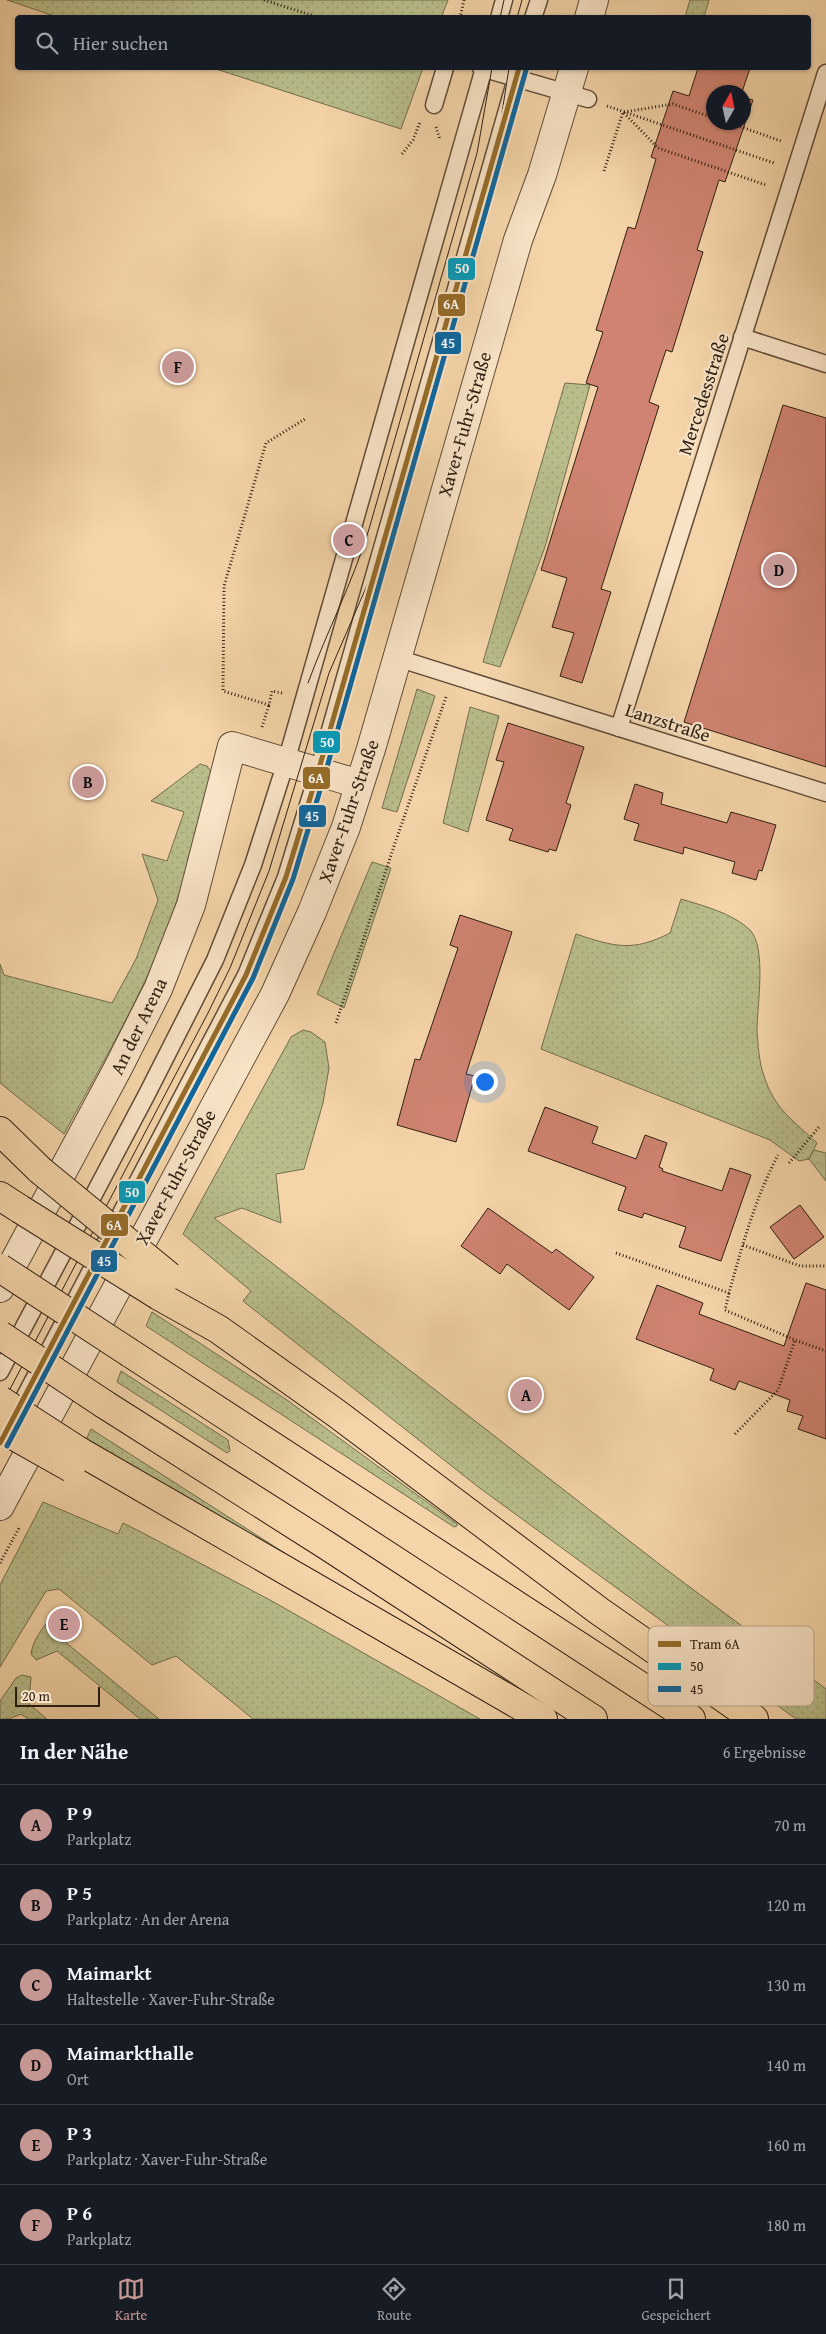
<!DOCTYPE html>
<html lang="de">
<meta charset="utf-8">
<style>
:root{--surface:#171b24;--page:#242831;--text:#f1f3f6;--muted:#9ea1a6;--line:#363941;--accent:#c59692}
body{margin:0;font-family:"Gentium Book Plus",serif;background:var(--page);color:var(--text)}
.compass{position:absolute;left:706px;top:85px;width:45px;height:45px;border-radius:50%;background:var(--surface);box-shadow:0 1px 4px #0004;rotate:9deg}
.scale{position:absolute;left:15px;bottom:12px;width:85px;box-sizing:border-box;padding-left:5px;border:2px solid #2e1f13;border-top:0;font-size:14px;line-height:18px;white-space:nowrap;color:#2e1f13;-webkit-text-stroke:4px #f8e3c6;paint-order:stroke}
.you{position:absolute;left:484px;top:1081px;width:18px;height:18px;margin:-12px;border:4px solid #fff;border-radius:50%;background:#1a73e8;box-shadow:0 0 0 8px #1a73e833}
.badge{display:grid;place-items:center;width:32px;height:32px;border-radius:50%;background:var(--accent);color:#111;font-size:16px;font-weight:700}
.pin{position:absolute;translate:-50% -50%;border:2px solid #fff;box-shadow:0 1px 5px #0006}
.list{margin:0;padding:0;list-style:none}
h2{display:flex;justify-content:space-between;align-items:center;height:65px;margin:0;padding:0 20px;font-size:21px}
h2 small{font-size:16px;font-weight:400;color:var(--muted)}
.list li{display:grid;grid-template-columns:32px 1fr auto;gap:15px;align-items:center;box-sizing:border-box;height:80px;padding:0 20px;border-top:1px solid var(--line)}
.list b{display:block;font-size:19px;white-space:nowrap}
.list p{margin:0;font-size:16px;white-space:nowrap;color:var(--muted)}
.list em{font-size:16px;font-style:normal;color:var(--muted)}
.icon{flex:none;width:28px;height:28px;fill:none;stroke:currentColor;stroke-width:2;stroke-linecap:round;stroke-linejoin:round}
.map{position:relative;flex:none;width:826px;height:1719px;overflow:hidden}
.search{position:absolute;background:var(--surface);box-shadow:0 1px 4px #0004;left:15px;right:15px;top:15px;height:55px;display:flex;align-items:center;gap:12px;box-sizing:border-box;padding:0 18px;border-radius:5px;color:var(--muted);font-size:19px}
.sheet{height:545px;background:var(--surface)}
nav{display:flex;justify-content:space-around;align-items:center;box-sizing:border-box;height:70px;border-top:1px solid var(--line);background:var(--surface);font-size:14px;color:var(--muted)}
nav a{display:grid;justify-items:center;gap:2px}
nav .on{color:var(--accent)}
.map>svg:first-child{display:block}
</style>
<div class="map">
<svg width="826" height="1719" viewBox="0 0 826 1719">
<defs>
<pattern id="grass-dots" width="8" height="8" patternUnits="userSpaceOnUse" patternTransform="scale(1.25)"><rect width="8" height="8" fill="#b8bd8a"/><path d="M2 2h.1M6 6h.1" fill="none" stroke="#9ea276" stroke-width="1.8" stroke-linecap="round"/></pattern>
<pattern id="park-crowns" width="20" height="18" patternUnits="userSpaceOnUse" patternTransform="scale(1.25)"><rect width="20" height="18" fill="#b8bd8a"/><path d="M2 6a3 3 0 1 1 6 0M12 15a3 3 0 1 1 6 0" fill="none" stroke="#9ea276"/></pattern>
</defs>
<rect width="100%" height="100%" fill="#f4d4a8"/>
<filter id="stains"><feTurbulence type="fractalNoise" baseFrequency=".004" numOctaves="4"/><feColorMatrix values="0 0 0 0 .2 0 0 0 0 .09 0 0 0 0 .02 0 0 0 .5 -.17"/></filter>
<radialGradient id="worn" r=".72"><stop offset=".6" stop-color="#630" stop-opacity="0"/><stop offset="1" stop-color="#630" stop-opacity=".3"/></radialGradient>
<g fill="url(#grass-dots)" stroke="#736e4e">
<polygon points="7,0 448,0 441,18 60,18"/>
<polygon points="690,0 709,0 704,17 685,17"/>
<polygon points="213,68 423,68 401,129"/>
<polygon points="565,383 590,385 545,547 500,667 483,662"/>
<polygon points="417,689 435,696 397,812 382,808"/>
<polygon points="470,707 499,716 468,832 443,823"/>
<path d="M200,764L207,766L212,773C196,835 181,900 155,959C129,1019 95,1076 64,1134L0,1083V964L4,975L112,1003L136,959L158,900L142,854L167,861L184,812L151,801Z"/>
<polygon points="372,862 391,868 344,1008 317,994"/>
<path d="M681,899C704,906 732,913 750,930C767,948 757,1006 757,1031C758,1044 759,1063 764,1076C775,1110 793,1120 817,1143L809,1159L799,1161L770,1140L541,1049L576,934C615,947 633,952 670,933Z"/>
<polygon points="303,1030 311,1032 325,1042 329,1068 323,1103 304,1169 276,1174 281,1223 242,1208 214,1218 663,1567 826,1689 826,1719 796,1719 477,1486 243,1301 251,1291 183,1234 291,1037"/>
<polygon points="152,1312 287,1400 457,1524 457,1526 454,1527 146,1326"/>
<polygon points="121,1371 228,1440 230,1451 227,1453 117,1382"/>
<polygon points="91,1429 294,1559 301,1565 86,1440"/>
<polygon points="43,1502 118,1534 123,1523 141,1532 270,1600 480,1719 253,1719 176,1656 152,1665 59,1589 46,1591 0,1667 0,1585"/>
<path d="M56,1615H64L69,1618L64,1641L159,1719H140L57,1651L36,1660L31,1654C33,1640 44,1623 56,1615Z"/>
<polygon points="22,1675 31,1677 29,1704 47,1719 28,1719 21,1714 9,1719 0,1719 0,1701 16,1678"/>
</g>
<polygon fill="url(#park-crowns)" stroke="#736e4e" points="814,1150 826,1153 826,1181 809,1159"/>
<g fill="#cf8370" stroke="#2e1f13">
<polygon points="698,68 750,68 742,92 714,92 714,122 744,122 744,98 753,100 725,182 719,180 697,250 703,252 672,352 666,350 649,402 659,406 601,589 611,592 582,683 560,676 574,633 552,627 567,578 541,570 598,387 586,383 603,332 596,330 628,227 635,229 656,159 651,157 673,91 689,96"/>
<polygon points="783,405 826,418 826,767 684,722"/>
<polygon points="508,723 584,747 566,803 571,805 556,851 549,849 548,852 509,840 513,829 486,820 504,762 496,760"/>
<polygon points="635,784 663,793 661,804 727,823 731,812 776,825 762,871 759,870 756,880 732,873 735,862 684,847 683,854 634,840 639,824 624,819"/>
<polygon points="460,915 512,932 466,1074 475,1076 456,1142 397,1125 415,1059 420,1060 458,948 450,945"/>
<polygon points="545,1107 598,1127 592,1143 636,1159 645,1135 667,1143 659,1167 663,1169 662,1171 722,1191 730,1168 751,1175 721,1261 679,1247 686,1227 644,1213 642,1218 618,1210 626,1187 528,1151"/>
<polygon points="800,1205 824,1237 794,1259 770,1227"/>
<polygon points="488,1208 552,1253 556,1249 594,1277 569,1310 507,1264 500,1274 461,1246"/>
<polygon points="806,1283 826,1290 826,1439 798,1429 803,1416 787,1411 790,1400 739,1381 735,1390 710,1380 714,1369 636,1339 657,1285 703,1303 699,1314 784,1346"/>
</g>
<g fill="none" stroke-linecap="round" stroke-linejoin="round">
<g stroke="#604c38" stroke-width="19">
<g id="lane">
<polyline points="499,18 504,0"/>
<polyline points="533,18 539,0"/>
<polyline points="481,68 588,99"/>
<polyline points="434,105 445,68"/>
<polyline points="742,337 826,364"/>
<polyline points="397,658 826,793"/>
<polyline points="619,728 826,73"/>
<polyline points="0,1372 147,1094 215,960 253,865 286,762 484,68"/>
<polyline points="13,1419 246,975 286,877 318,772 519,68"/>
</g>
</g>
<g stroke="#604c38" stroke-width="30">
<g id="street">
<polyline points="589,18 594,0"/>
<polyline points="0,1288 117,1070 158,989 191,905 232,746 359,784"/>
<polyline points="0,1506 275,994 312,912 346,827 371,749 518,240 542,175 574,68"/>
</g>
</g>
<g stroke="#2e1f13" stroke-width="30">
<g id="highway">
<polyline points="0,1131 40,1170"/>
<polyline points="0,1196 20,1209"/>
<polyline points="159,1296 218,1329 336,1413 599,1611 754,1719"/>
<polyline points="130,1353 691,1719"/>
<polyline points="104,1404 326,1545 593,1719"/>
<polyline points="79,1451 543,1719"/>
</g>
</g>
<g stroke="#2e1f13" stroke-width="3" stroke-dasharray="1 2.5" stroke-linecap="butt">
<polyline points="264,0 320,18"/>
<polyline points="460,18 464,0"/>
<polyline points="607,106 774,163"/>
<polyline points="624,112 673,104 714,118"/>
<polyline points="624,113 658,148 766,185"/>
<polyline points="727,122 781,141"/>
<polyline points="436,127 440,140"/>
<polyline points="402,154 413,140 420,122"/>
<polyline points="604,171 623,112"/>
<polyline points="282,693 272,691 269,705 223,691 224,586 266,443 305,419"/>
<polyline points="262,727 269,705"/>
<polyline points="336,1023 395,843 446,697"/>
<polyline points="789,1163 819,1127"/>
<polyline points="743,1245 800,1266 826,1266"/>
<path d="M616,1253L729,1293C742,1246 755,1199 778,1155"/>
<polyline points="729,1293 725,1310 795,1340 826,1351"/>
<polyline points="735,1434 778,1390 795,1340"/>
<polyline points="0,1563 19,1528"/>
</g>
<use href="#lane" stroke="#f8e3c6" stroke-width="16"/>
<use href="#street" stroke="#f8e3c6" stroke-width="28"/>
<use href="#highway" stroke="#f4d4a8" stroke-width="28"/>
<g stroke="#2e1f13" stroke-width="1">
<polyline points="500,18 504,0"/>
<polyline points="517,18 522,0"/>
<polyline points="496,151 509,68"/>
<path d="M308,683C327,631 353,582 369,529L477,153L492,68"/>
<polyline points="0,1408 208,1013 230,968 269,871 329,673 381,553"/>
</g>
<g stroke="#2e1f13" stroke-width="30" stroke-linecap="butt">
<g id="highway-bridge">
<polyline points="40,1170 169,1276"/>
<polyline points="20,1209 159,1296"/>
<polyline points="0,1268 130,1353"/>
<polyline points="0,1335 104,1404"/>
<polyline points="0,1400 79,1451"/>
<polyline points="0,1428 71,1468"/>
</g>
</g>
<use href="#highway-bridge" stroke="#f4d4a8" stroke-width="28"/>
<g stroke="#f8e3c6" stroke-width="9">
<polyline id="bus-1" points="0,1443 246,975 286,877 318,772 519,68"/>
</g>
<g stroke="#f8e3c6" stroke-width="9">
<polyline id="bus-2" points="7,1446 253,978 293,879 325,774 526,70"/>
</g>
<use href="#bus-1" stroke="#059bbb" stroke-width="5"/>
<use href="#bus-2" stroke="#0e679f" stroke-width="5"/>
<g stroke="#f8e3c6" stroke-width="9">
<polyline id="tram-1" points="0,1443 246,975 286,877 318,772 519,68"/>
</g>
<use href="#tram-1" stroke="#966c29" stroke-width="5"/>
</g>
<g text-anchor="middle" stroke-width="4.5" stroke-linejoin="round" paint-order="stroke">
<g font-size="19" fill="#2e1f13" stroke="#f8e3c6">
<text transform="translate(703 394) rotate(-72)" y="7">Mercedesstraße</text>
<text transform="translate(464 424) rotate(-74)" y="7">Xaver-Fuhr-Straße</text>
<text transform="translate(668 722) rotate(18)" y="7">Lanzstraße</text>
<text transform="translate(348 811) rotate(-71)" y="7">Xaver-Fuhr-Straße</text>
<text transform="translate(138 1026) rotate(-64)" y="7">An der Arena</text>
<text transform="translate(175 1177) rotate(-62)" y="7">Xaver-Fuhr-Straße</text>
</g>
</g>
<rect x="648" y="1626" width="166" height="80" rx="8" fill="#f8e3c6" stroke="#bba890" stroke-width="1"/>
<rect x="658" y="1641" width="23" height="6" fill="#966c29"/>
<rect x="658" y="1663" width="23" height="7" fill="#059bbb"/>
<rect x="658" y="1686" width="23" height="6" fill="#0e679f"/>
<g font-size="14" fill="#2e1f13">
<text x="690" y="1649">Tram 6A</text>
<text x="690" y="1671">50</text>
<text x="690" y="1694">45</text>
</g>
<g stroke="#f8e3c6" stroke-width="2">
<rect x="447" y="257" width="29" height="24" rx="5" fill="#059bbb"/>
<rect x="437" y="293" width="29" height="24" rx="5" fill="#966c29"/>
<rect x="434" y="331" width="28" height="24" rx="5" fill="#0e679f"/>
<rect x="312" y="730" width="29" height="24" rx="5" fill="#059bbb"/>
<rect x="302" y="766" width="29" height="24" rx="5" fill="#966c29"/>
<rect x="298" y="804" width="29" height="24" rx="5" fill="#0e679f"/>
<rect x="118" y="1180" width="28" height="24" rx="5" fill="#059bbb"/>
<rect x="100" y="1213" width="29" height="24" rx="5" fill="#966c29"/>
<rect x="90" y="1249" width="28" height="24" rx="5" fill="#0e679f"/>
</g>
<g font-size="14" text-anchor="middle" font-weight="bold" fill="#fff">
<text x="462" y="273">50</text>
<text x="451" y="309">6A</text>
<text x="448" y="348">45</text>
<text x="327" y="747">50</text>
<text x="316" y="783">6A</text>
<text x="312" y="821">45</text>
<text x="132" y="1197">50</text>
<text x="114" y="1230">6A</text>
<text x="104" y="1266">45</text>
</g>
<rect width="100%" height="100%" filter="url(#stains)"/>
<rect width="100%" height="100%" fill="url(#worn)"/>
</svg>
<svg class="compass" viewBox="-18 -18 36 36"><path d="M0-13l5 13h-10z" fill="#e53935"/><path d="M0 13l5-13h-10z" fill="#9ea1a6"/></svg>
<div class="scale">20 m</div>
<div class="you"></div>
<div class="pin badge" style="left:526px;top:1395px">A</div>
<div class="pin badge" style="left:88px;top:782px">B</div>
<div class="pin badge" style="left:349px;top:540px">C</div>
<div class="pin badge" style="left:779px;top:570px">D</div>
<div class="pin badge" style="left:64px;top:1624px">E</div>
<div class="pin badge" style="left:178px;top:367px">F</div>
<div class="search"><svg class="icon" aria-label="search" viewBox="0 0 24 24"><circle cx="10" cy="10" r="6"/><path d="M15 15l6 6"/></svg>Hier suchen</div>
</div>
<section class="sheet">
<h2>In der Nähe<small>6 Ergebnisse</small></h2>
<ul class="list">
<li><span class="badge">A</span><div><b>P 9</b><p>Parkplatz</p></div><em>70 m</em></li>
<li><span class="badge">B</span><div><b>P 5</b><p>Parkplatz · An der Arena</p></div><em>120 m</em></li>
<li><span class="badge">C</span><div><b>Maimarkt</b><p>Haltestelle · Xaver-Fuhr-Straße</p></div><em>130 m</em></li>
<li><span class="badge">D</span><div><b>Maimarkthalle</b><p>Ort</p></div><em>140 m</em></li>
<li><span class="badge">E</span><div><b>P 3</b><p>Parkplatz · Xaver-Fuhr-Straße</p></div><em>160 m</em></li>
<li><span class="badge">F</span><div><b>P 6</b><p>Parkplatz</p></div><em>180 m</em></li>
</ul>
</section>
<nav>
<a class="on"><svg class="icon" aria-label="map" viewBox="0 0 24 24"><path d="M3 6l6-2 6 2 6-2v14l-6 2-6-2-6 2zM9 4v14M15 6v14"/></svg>Karte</a>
<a><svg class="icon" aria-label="directions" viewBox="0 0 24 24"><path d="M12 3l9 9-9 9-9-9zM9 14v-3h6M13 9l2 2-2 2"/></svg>Route</a>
<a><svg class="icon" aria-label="saved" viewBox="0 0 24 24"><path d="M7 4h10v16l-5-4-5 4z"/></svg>Gespeichert</a>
</nav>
